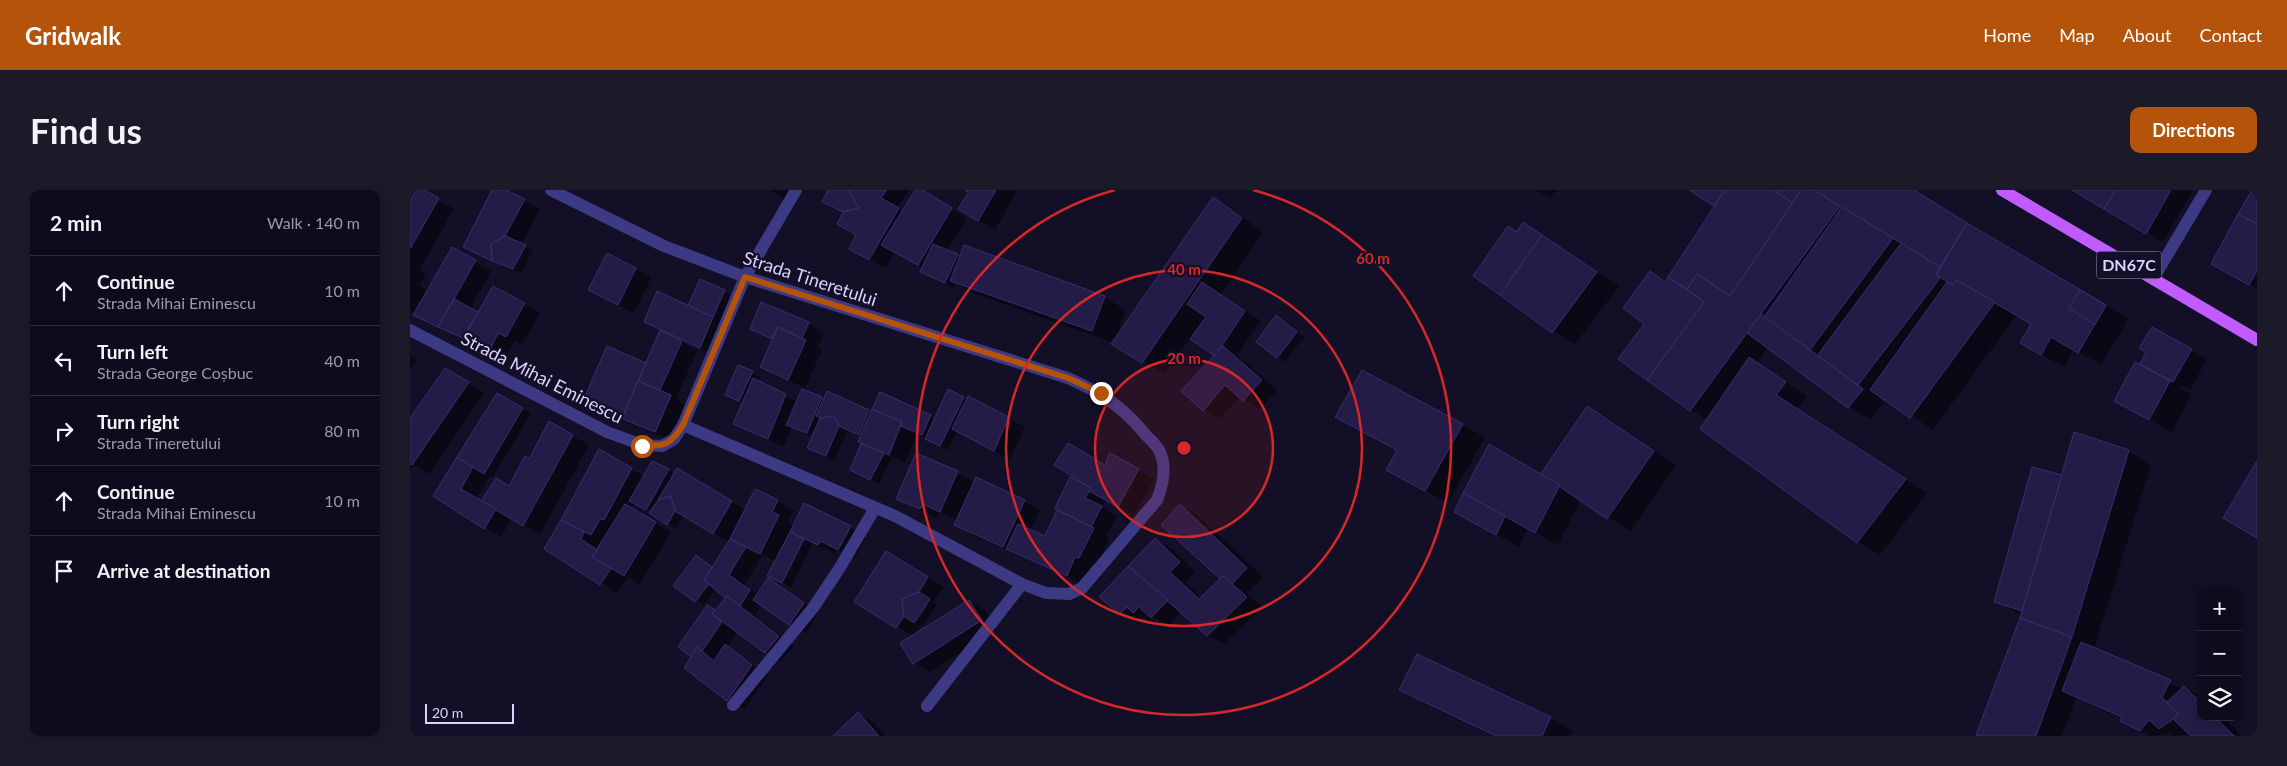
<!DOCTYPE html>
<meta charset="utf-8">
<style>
:root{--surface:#0e0b1c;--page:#1c1929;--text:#f1f3f6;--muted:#9b9ba3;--line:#2e2b3b;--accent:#b45309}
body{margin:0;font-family:Lato,sans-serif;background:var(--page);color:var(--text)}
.controls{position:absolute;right:15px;bottom:15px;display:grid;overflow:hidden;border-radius:10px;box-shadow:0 2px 12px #0003}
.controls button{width:45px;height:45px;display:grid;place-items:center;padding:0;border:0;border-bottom:1px solid var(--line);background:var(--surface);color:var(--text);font:25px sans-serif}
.scale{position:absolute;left:15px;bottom:12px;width:89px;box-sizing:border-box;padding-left:5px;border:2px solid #d9d4ff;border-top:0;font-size:14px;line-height:18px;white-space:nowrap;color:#d9d4ff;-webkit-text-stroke:4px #130f26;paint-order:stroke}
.stop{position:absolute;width:15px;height:15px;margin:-11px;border:4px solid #b45309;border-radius:50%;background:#fff}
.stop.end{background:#b45309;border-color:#fff;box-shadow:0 1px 5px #0008}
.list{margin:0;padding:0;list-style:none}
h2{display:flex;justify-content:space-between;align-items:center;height:65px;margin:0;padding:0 20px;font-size:21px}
h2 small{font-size:16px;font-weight:400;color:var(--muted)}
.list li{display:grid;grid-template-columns:32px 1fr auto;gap:15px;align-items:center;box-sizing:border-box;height:70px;padding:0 20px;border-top:1px solid var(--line)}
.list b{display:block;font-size:19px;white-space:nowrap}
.list p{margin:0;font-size:16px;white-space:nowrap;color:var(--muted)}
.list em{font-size:16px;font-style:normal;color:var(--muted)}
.icon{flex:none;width:28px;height:28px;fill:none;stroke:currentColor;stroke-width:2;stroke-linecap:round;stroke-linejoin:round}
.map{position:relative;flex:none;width:1847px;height:546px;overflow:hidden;border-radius:10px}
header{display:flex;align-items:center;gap:30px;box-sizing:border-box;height:70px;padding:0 25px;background:var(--accent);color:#fff}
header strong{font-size:24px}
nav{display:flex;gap:28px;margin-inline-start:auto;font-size:18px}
.intro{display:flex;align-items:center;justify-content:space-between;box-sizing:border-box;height:120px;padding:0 30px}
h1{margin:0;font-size:35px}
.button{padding:12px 22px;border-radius:10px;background:var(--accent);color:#fff;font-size:18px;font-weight:700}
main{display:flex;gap:30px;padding:0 30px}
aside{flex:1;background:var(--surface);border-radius:10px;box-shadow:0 2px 12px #0003}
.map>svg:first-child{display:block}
</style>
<header>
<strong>Gridwalk</strong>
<nav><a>Home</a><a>Map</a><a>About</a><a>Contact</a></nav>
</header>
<div class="intro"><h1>Find us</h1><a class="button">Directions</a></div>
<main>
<aside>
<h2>2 min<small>Walk · 140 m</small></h2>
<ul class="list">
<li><svg class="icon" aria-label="ahead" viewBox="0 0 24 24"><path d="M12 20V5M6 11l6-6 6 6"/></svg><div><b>Continue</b><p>Strada Mihai Eminescu</p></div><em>10 m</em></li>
<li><svg class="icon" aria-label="left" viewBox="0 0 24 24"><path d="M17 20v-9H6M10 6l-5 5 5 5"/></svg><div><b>Turn left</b><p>Strada George Coșbuc</p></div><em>40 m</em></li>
<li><svg class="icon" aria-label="right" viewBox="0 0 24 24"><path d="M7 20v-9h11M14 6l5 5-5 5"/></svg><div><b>Turn right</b><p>Strada Tineretului</p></div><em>80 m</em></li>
<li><svg class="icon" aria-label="ahead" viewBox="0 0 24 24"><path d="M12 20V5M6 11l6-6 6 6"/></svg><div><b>Continue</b><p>Strada Mihai Eminescu</p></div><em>10 m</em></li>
<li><svg class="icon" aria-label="arrive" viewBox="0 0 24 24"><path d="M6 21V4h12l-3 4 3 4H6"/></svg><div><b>Arrive at destination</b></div></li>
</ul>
</aside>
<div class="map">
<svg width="1847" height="546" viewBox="0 0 1847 546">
<rect width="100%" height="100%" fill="#130f26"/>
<g fill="#0007" fill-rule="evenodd">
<polygon points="8,0 12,0 44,19 9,80 16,84 9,95 18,101 42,58 81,81 60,119 69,123 114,114 130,123 112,155 105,151 94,172 69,161 53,152 55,149 20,134 0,120 0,13"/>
<polygon points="83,0 94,0 130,19 111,54 123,60 111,83 98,79 55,56"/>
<polygon points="359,0 381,0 376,9"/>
<polygon points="419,0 499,0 487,18 493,22 506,0 511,0 557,28 537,61 550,67 694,107 716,120 707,147 803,9 825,22 853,42 811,104 851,131 827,165 868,200 850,219 830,206 810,229 794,220 773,201 806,166 780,148 755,184 704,153 563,103 545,93 544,97 519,86 513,77 485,61 476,78 441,59 448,45"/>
<polygon points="558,0 607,0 585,40 550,19 560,2"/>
<polygon points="1126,0 1146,0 1140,8"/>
<polygon points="1281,0 1503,0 1718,129 1691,175 1664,159 1654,177 1611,153 1623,134 1607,124 1523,240 1472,206 1470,209 1474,212 1461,230 1439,217 1358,157 1347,173 1397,206 1388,219 1517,303 1470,365 1448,352 1292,239 1298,230 1281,220 1210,169 1236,134 1240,83 1257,92 1306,16"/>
<polygon points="1664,0 1783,0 1753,52"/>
<polygon points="1844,0 1847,0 1847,98 1819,83"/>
<polygon points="1114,34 1209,96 1165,154 1143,141 1108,43"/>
<polygon points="225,79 241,88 224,123 196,109"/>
<polygon points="290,91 323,106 306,166 274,151 273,153 287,161 266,209 276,215 262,251 246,244 262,205 260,205 244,243 189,222 173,213 236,175 251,141 235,132 279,117"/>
<polygon points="867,127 894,147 875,172 867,167"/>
<polygon points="398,133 414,143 407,158 412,160 395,198 351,177 363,150 342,139"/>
<polygon points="1742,138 1797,169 1780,200 1769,195 1768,197 1782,204 1762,242 1728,223 1741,179 1738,162"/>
<polygon points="0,165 7,169 0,179"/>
<polygon points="35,179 74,203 19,284 4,275 0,280 0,230"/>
<polygon points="342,182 350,187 348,192 388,212 411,208 415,210 418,203 462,223 471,204 525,229 553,208 557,210 559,208 615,237 600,269 547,241 538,260 507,244 495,273 482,267 469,294 441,279 453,254 452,247 438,240 424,270 407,262 404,246 382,237 374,257 325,234 334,213 316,204"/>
<polygon points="88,205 121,223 83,287 80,286 66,309 72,312 100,297 120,270 139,233 179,255 130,344 102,328 91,347 25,306"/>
<polygon points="1177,218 1266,275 1220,341 1171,309 1148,355 1118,338 1109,357 1045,321 1131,285"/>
<polygon points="1052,235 1075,247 1038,313 1000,292"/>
<polygon points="1665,244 1719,262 1741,275 1684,459 1772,499 1774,497 1791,507 1791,527 1813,527 1832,546 1781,544 1763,546 1760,544 1739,546 1712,531 1712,529 1666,508 1652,546 1571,546 1611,425 1586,411 1652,287"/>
<path d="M189,261L235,287L258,280L265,284L268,280L335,320L345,300L384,320L378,332L384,336L440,337L456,347L445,368L427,359L425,364L403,353L381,397L367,390L366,372L345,360L344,362L352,366L334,395L348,405L359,390L409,423L396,443L352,415L345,426L384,456L371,471L328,442L317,457L358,485L334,519L318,510L283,466L297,416L306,421L317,408L306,399L294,415L286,411L294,371L303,378L319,352L274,325L266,338L225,312L221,319L261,342L230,394L218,387L207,403L135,358L153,331ZM191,350L194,351L185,362Z"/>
<polygon points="507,265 565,292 614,311 630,320 620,341 636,348 649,320 646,317 662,287 646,275 695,276 701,265 744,289 724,325 696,309 692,317 707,326 696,347 699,349 686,376 682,375 673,394 561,344 545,335 547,330 529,322 526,328 487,308"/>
<polygon points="770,315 786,324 853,387 837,404 853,417 814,454 798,445 772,421 758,436 743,427 740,431 732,426 726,432 710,423 746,350 762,359 785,382 775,392 792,408 812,389"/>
<path d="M493,371L534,397L523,412L527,415L513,436L510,435L503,446L559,411L575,420L587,440L520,482L504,473L503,446L446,411ZM514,415H518L507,431L505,429Z"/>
<polygon points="1007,465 1141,528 1163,541 1160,546 1084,546 1013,512 991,499"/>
<polygon points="448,524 464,533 476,546 425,546"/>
</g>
<g fill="#241b47" stroke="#3b2d73">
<polygon points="6,0 14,0 29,8 0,59 0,11"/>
<polygon points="82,0 96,0 115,9 95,46 81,54 82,71 53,57"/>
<polygon points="418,0 438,0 449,18 433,22 412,12"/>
<polygon points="438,0 477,0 471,8 489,18 459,70 439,59 446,45 427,34 433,22 449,18"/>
<polygon points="505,0 513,0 542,18 508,75 471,55"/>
<polygon points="555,0 586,0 568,31 548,19 559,2"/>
<polygon points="1279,0 1315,0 1304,16"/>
<polygon points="1315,0 1364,0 1383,13 1320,106 1287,84 1277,99 1258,87"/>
<polygon points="1364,0 1391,0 1383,13"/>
<polygon points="1391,0 1404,0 1430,16 1280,221 1237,190 1294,112 1277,99 1287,84 1320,106"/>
<polygon points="1404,0 1504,0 1557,33 1530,77"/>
<polygon points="1662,0 1706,0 1694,19"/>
<polygon points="1706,0 1761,0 1736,44 1694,19"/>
<polygon points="1842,0 1847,0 1847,34 1828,24"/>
<polygon points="803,7 832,28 732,173 701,154"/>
<polygon points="1432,17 1483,48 1400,160 1354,127"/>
<polygon points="1828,24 1847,34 1847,81 1839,95 1801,74"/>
<polygon points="1113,32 1132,45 1090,105 1063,86 1098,36 1107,42"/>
<polygon points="1557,33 1696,115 1668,163 1641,147 1631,165 1610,153 1621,134 1546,90 1543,95 1526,85"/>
<polygon points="1132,45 1187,82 1142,143 1090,105"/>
<polygon points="95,46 116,55 103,79 82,71 81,54"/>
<polygon points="1491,53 1530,77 1526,85 1530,88 1448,195 1407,166"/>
<polygon points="523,54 548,64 535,93 510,82"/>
<polygon points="554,55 695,106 682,141 540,91"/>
<polygon points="42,57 66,70 28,137 3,125"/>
<polygon points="197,63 226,78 208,115 178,100"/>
<polygon points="1240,81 1255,92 1258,87 1294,112 1237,190 1208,169 1234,134 1213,118"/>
<polygon points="290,89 315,100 303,127 278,116"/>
<polygon points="1546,90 1585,112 1500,228 1460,200 1537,92 1543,95"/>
<polygon points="792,92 835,121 805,166 780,149 796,127 777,114"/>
<polygon points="83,96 115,113 96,147 88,143 78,164 51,152"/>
<polygon points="1670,100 1696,115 1685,135 1659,118"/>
<polygon points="247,101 303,127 290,158 234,132"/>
<polygon points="44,109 68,122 53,148 28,137"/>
<polygon points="351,112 399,132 392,148 368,137 362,149 340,139"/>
<polygon points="1351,124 1453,199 1438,218 1337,143"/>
<polygon points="866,125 887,142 867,168 846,152"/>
<polygon points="368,137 396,150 378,190 350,177"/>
<polygon points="1742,137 1782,159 1763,192 1730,174 1736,162 1729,158"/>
<polygon points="250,140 272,151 250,200 228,191"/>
<polygon points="197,156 236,173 212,229 172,213"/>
<polygon points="813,156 852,190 833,211 815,195 793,221 771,201"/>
<polygon points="1339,167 1376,192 1366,205 1496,289 1447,353 1290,239"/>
<polygon points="1725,172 1760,191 1739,230 1704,211"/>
<polygon points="328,175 343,181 329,211 315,205"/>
<polygon points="35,178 59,192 2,275 0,274 0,228"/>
<polygon points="952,180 1053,234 1015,301 976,280 987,260 925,227"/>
<polygon points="343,188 376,204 358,249 323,234"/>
<polygon points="228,191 261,205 245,242 212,229"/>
<polygon points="392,199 412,207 397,243 376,235"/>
<polygon points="538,199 554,207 530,256 515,249"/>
<polygon points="417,201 459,220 449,245 429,236 424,226 410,228 406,226"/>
<polygon points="470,202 521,225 512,245 491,236 492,232 462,219"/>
<polygon points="87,203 113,218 74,284 47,267"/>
<polygon points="558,206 599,227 584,261 542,239"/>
<polygon points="1177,216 1244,261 1197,329 1131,284"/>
<polygon points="462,219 492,232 479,265 448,252"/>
<polygon points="424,226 429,236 416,266 397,258 410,228"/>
<polygon points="139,231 163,245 113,336 71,311 86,288 99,296 115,266 119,269"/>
<polygon points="1664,242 1719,260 1662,447 1610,428"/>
<polygon points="658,253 695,275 700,263 729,279 708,317 679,301 681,298 644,275"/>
<polygon points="451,254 474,263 460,290 440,280"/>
<polygon points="1079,254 1150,295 1125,343 1053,303"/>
<polygon points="189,259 222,278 194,330 190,329 181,345 151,330"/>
<polygon points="506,263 548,281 530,322 513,314 510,319 486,309"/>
<polygon points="47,267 63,277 51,299 86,319 74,339 23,306"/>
<polygon points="242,271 259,279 236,320 219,311"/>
<polygon points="1847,271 1847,348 1813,328"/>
<polygon points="1622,277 1652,285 1612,421 1584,412"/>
<polygon points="267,278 322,311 303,344 265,321 261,306 248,310"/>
<polygon points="566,287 615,310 593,357 544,335"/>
<polygon points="660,287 681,298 675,308 692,316 681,337 645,318"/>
<polygon points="345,299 368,310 362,322 369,325 350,364 320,349"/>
<polygon points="1053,303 1095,326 1086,345 1044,322"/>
<polygon points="261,306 265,321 257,335 239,323 248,310"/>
<polygon points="394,313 441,336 428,360 411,351 408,355 380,342"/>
<polygon points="215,314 246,332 214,386 182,367"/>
<polygon points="770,314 837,378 822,394 813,386 810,389 751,335"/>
<polygon points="647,320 684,338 669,368 665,367 657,386 596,359 608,334 635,346"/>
<polygon points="151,330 174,342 171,349 187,360 182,367 201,378 190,395 134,359"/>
<polygon points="380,342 394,349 372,393 357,386"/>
<polygon points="745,348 770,372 760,382 789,409 813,386 837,407 797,446 718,376"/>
<polygon points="320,349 336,357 319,385 340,400 330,416 317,406 315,408 294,390"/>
<polygon points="476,361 518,387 509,402 492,409 494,426 486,438 444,412"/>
<polygon points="286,365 302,377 294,390 299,394 285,412 263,396"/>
<polygon points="718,376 758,410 741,428 729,417 723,423 717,417 710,424 689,407"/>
<polygon points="358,388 394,413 379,435 343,410"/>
<polygon points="509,402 520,409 504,433 494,426 492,409"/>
<polygon points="317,406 369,446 355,463 302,424"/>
<polygon points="559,410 572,430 503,474 490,453"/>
<polygon points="297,415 305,420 302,424 312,432 292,461 287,457 281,467 268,457"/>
<polygon points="1610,428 1662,447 1626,546 1570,546 1566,545"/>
<polygon points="1671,452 1761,490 1752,507 1769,525 1749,539 1739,530 1730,541 1710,531 1712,527 1652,501"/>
<polygon points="315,454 342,475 317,511 274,478 287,457 304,471"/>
<polygon points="1007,464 1141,527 1132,546 1086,546 989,500"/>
<polygon points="1774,496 1791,513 1791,527 1805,527 1824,546 1781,546 1763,529 1769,525 1757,512"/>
<polygon points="448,522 469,546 423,546"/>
</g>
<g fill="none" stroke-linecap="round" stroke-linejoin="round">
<g stroke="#3d3a85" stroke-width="12">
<polyline points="1743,89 1796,0"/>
<path d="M0,140L197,242L232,255L252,256L264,249L273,235L485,326L612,394L636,403L659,404L672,398L747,310C753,295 757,278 750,262C747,255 739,249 735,244C711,215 691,203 658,188L335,87L254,56L141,0"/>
<polyline points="273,235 335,87 386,0"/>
<polyline points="323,515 403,418 429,379 465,318"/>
<polyline points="517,516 612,394"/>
</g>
<polyline stroke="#c25bff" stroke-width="12" points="1592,0 1847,150"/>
</g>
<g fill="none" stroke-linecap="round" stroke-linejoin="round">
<path stroke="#b45309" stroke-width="6" d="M232,256C256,256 260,255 273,235L335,87L658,188L691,203"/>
</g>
<circle cx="774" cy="258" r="89" fill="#d62828" fill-opacity=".12"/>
<g fill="none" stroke="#d62828" stroke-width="2.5">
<circle cx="774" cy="258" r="89"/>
<circle cx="774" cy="258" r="178"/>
<path d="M843 0A267 267 0 1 1 705 0"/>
</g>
<g text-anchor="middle" stroke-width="4.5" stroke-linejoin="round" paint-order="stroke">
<rect fill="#130f26" stroke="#9e99be" stroke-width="1" x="1686.5" y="61.5" width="65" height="27" rx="4"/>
<g font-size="16" font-weight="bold" fill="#d9d4ff">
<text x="1719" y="81">DN67C</text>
</g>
<g font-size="18" fill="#d9d4ff" stroke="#130f26">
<text transform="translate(400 89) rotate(18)" y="6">Strada Tineretului</text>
<text transform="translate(132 188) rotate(27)" y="6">Strada Mihai Eminescu</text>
</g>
</g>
<circle cx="774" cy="258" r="8" fill="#d62828" stroke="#130f26" stroke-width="2.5"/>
<g font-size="15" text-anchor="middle" font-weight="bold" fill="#d62828" stroke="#130f26" stroke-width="4.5" stroke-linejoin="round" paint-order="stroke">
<text x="963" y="74">60 m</text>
<text x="774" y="85">40 m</text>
<text x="774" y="174">20 m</text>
</g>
</svg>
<div class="controls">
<button>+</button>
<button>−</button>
<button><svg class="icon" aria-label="layers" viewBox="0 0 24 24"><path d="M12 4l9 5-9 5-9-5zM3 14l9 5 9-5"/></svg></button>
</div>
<div class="scale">20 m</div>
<div class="stop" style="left:232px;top:256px"></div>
<div class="stop end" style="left:691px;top:203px"></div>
</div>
</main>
